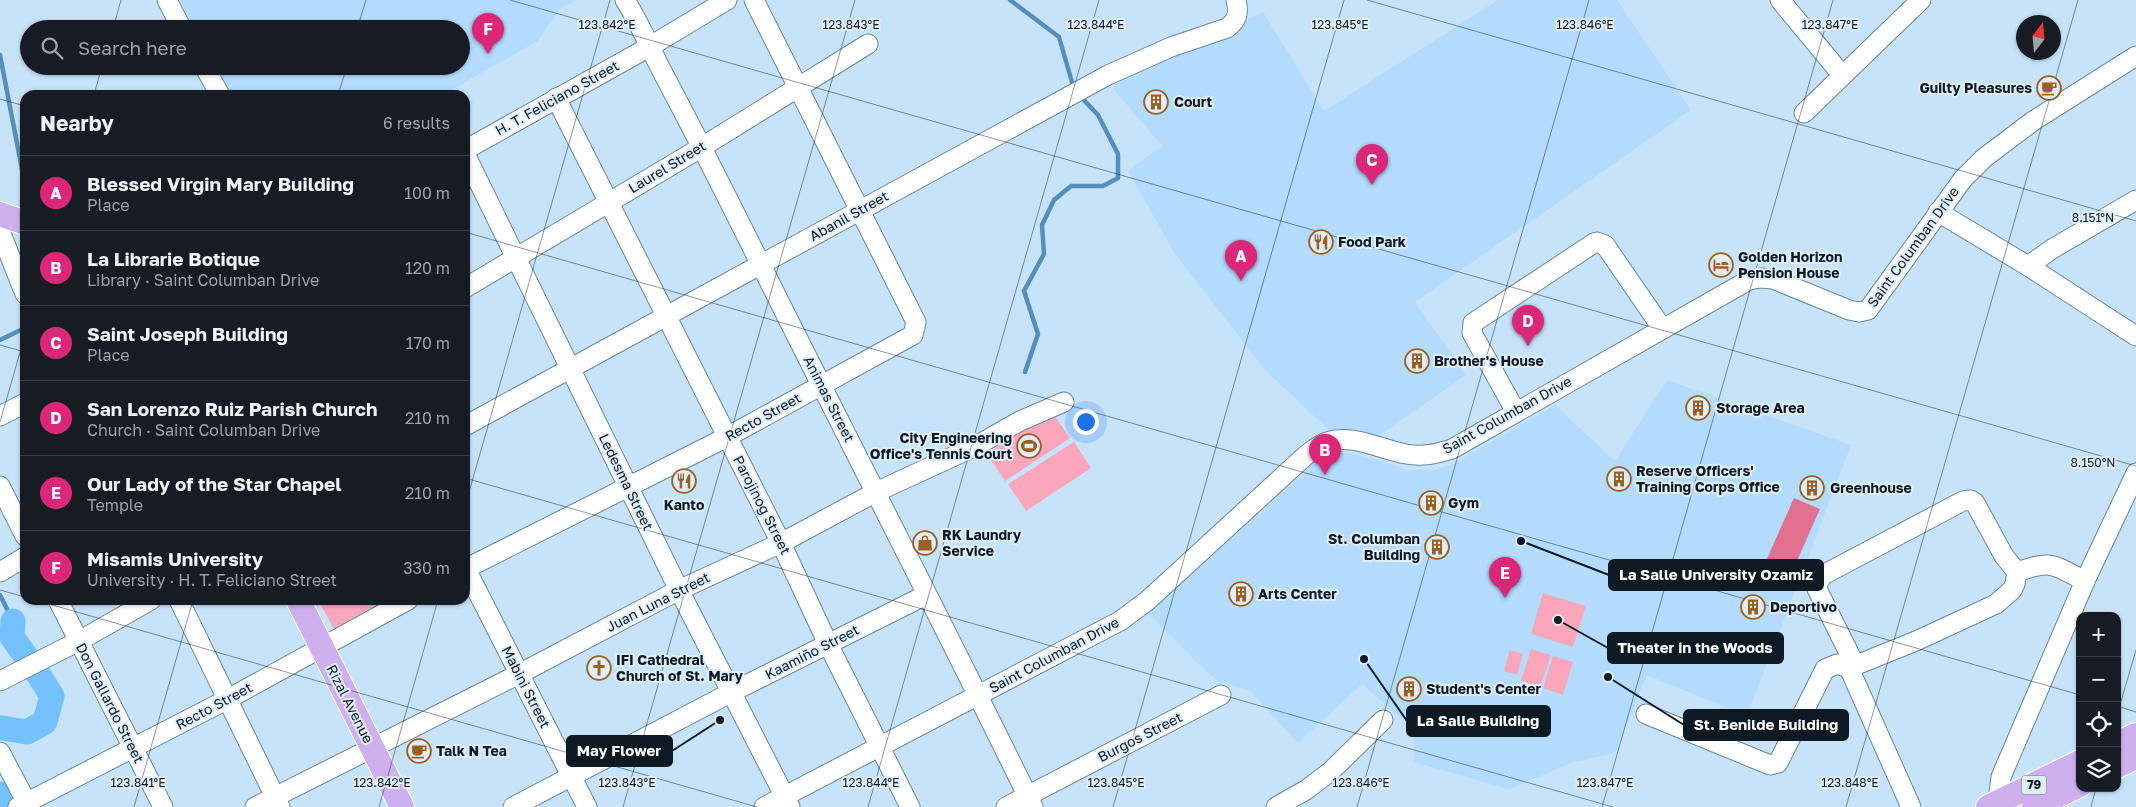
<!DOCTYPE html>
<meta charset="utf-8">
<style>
:root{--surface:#171b24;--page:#242831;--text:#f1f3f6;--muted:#9ea1a6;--line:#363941;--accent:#db2777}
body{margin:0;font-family:"Golos Text",sans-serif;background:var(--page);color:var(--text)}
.controls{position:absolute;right:15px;bottom:15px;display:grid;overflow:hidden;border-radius:10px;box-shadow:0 1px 4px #0004}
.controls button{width:45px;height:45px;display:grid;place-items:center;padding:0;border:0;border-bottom:1px solid var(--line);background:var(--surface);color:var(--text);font:25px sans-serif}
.compass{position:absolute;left:2016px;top:15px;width:45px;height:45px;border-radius:50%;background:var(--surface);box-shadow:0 1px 4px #0004;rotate:16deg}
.you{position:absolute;left:1085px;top:421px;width:18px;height:18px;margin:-12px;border:4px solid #fff;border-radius:50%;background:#1a73e8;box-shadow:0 0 0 8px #1a73e833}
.badge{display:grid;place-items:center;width:32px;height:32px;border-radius:50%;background:var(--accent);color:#fff;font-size:16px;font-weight:700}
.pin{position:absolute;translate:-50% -41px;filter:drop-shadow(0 1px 2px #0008)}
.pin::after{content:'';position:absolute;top:26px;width:18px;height:15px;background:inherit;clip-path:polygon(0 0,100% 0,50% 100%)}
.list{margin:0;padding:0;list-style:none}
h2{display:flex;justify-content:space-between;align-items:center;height:65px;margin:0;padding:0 20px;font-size:21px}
h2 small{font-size:16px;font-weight:400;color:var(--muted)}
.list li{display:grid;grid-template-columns:32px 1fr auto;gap:15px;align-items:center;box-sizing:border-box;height:75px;padding:0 20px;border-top:1px solid var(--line)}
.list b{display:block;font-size:19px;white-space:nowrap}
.list p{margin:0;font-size:16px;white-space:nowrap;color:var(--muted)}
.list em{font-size:16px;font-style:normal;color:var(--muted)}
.icon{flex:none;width:28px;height:28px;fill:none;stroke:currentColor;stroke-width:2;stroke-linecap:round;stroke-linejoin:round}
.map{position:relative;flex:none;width:2136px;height:807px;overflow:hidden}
.search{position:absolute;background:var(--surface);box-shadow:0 1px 4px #0004;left:20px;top:20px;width:450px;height:55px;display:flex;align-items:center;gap:12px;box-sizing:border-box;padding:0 18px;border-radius:28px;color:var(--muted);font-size:19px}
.panel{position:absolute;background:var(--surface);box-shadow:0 1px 4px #0004;left:20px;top:90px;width:450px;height:515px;border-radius:15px}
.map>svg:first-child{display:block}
</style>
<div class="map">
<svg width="2136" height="807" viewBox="0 0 2136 807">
<rect width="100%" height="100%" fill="#c7e3fa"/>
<g fill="#b3dcff">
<polygon points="180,0 576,0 561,8 538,41 442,95 232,95 216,66 461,66 461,29 196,29"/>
<polygon points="1498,0 1617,0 1691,110 1415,302 1466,375 1374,439 1329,430 1266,371 1175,254 1128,171 1162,146 1112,87 1156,57 1215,35 1263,12 1324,111"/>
<polygon points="1667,380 1851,445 1747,716 1647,675 1615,753 1574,762 1509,789 1414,762 1414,729 1362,684 1298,743 1249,690 1218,682 1147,613 1325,455 1334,452 1344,452 1375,459 1409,470 1434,470 1451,465 1555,405 1615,461"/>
</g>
<g fill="#faa7bb">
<polygon points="1052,412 1070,438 1005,481 987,454"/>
<polygon points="1074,442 1091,468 1026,511 1008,484"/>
<polygon points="1543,593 1586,606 1573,647 1531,634"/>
<polygon points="318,600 390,600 334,629"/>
<polygon points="1531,649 1551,655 1540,687 1521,681"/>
<polygon points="1510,650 1523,654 1517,675 1504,671"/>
<polygon points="1553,656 1573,662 1563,695 1543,688"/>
</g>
<polygon fill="#e27190" points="1794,498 1820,509 1792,572 1766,561"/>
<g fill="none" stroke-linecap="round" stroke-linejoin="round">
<g stroke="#558fbc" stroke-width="4.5">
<polyline points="1010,0 1059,37 1074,89"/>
<polyline points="0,55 25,185"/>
<polyline points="0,340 25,328"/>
<polyline points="1025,372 1038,334 1024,291 1044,254 1042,225 1054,200 1071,186 1103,186 1118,178 1118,154 1098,115 1082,98"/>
<polyline points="0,595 13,621"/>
</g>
<g stroke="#74c1fd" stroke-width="25">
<polyline points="13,621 12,637 29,661"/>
<polyline points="2,728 27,732 45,722 52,696 37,672"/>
<polyline points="0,794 6,806"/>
</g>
<g stroke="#6687a1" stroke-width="21">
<g id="minor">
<polyline points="167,0 182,29"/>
<path d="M625,0C641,25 651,51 665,77C704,150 741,225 778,299C863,469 950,637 1033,807"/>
<polyline points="1780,0 1842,75"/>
<polyline points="204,66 220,95"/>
<polyline points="556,98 781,543 828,644 910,807"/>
<polyline points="1804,113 1921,0"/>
<polyline points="465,150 649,47 727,0"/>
<polyline points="465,154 679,590 790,807"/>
<polyline points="1938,212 2028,266 2136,336"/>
<polyline points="0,231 25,294"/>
<polyline points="2028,266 2052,249 2136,200"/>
<polyline points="465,288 702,147 868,44"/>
<polyline points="1516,412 1472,333 1473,323 1594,243 1597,242 1605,245 1662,328"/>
<polyline points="0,416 25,403"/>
<path d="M465,426L1108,75L1171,47L1227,28C1238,20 1239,12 1236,0"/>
<polyline points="0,486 25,536"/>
<polyline points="465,567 587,807"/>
<polyline points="465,569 727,437 913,335 916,322 754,0"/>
<polyline points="0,572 25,557"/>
<polyline points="58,600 163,807"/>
<polyline points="179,600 280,807"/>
<path d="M1855,665L1817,589L1818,583L1823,575L1963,501L1971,500L1975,503L2004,556L2017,572C2052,559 2053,565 2085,581"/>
<polyline points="0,681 79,641 151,600"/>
<polyline points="1646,714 1770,765 1778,763 1825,669 1837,664 1849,668"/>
<polyline points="0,752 29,807"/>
<polyline points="18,807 228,699 408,600"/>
<polyline points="255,807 519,674 679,590 781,543 876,492 976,446 1020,421 1064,402"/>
<polyline points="513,807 730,693 926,595"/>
<path d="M764,807L1120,621L1147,601L1304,457C1311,451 1319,445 1327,442C1352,433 1382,450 1406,454C1422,457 1436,454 1452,449L1749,280L1760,278L1773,279L1849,310L1859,312L1868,310L1963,179L1984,158L2033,121L2136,56"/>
<polyline points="1006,807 1221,695"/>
<polyline points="1276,807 1306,790 1331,771 1383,720"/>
<polyline points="1911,807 1849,668 1916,641 1996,604 2012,590 2015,584 2017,572"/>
<polyline points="2005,807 1999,793 2001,777 2085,581 2136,473"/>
</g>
</g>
<g stroke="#fff" stroke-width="26">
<g id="major">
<polyline points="0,214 25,223"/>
<polyline points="298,600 402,807"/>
<polyline points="2117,744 2136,735"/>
<polyline points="2117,766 2136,757"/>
<polyline points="1988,807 2080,762"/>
<polyline points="2034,807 2080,785"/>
</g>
</g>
<use href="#minor" stroke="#fff" stroke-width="19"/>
<use href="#major" stroke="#ceb0ef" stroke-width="24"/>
</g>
<path fill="none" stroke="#0d1a24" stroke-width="1" stroke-opacity="0.45" d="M510,0L2136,466M1367,0L2136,221M113,29L121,0M357,29L366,0M94,95L102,66M338,95L347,66M0,99L25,106M465,232L2080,695M0,345L25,352M0,422L25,335M465,478L1613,807M465,506L610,0M0,590L25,597M35,600L757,807M2117,706L2136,712M2117,715L2136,650M134,807L193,600M379,807L438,600M623,807L855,0M868,807L1099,0M1113,807L1344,0M1357,807L1589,0M1602,807L1833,0M1846,807L2078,0M2091,807L2096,788"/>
<defs>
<g id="cafe-ring" transform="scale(1.25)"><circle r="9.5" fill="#e0eefa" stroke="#9b6020" stroke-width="1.5"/><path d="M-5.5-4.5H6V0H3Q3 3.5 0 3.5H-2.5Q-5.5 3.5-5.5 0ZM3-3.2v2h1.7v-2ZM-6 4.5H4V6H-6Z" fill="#9b6020"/></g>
<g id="building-ring" transform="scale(1.25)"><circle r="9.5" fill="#e0eefa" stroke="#9b6020" stroke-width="1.5"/><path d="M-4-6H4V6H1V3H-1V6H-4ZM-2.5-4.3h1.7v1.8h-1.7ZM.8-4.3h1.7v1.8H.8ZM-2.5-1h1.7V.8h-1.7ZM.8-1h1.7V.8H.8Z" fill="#9b6020"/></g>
<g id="restaurant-ring" transform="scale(1.25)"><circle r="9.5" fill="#e0eefa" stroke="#9b6020" stroke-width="1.5"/><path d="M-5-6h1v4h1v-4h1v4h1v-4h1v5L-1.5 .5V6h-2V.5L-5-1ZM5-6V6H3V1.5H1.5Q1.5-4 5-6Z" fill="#9b6020"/></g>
<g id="hotel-ring" transform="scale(1.25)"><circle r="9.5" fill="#e0eefa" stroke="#9b6020" stroke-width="1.5"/><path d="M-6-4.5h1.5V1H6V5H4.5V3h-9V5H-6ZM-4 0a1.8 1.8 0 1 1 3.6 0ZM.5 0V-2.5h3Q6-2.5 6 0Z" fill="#9b6020"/></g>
<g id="stadium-ring" transform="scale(1.25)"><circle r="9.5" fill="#e0eefa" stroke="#9b6020" stroke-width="1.5"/><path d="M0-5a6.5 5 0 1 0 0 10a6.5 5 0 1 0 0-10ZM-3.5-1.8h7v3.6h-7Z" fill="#9b6020"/></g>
<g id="shop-ring" transform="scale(1.25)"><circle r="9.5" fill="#e0eefa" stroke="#9b6020" stroke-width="1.5"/><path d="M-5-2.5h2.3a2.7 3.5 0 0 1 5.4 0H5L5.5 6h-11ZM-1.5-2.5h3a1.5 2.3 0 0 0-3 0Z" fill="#9b6020"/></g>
<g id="church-ring" transform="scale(1.25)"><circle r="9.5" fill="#e0eefa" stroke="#9b6020" stroke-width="1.5"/><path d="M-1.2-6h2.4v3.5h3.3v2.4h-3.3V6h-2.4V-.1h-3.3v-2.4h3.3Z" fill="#9b6020"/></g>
</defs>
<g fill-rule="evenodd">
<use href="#cafe-ring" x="2049" y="88"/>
<use href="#building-ring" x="1156" y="102"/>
<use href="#restaurant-ring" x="1321" y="242"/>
<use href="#hotel-ring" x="1721" y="265"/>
<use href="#building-ring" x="1417" y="361"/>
<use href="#building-ring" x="1698" y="408"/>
<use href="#stadium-ring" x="1029" y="446"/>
<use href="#building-ring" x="1619" y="479"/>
<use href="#restaurant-ring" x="684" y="481"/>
<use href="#building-ring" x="1812" y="488"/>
<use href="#building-ring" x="1431" y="503"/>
<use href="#shop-ring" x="925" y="543"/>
<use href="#building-ring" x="1437" y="547"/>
<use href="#building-ring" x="1241" y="594"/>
<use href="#building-ring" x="1753" y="607"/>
<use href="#church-ring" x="599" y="668"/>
<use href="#building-ring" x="1409" y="689"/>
<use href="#cafe-ring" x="419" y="751"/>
</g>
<g text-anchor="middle" stroke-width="4" stroke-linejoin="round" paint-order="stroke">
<rect fill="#e0eefa" stroke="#4c5a64" stroke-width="1" x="2021.5" y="775.5" width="25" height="19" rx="4"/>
<g font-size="12" font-weight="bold" fill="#0d1a24">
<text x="2034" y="789">79</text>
</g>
<g font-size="14" font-weight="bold" fill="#0d1a24" stroke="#e0eefa" text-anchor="start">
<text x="2032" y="93" text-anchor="end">Guilty Pleasures</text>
<text x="1174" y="107">Court</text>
<text x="1338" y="247">Food Park</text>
<text x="1738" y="262">Golden Horizon<tspan x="1738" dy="16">Pension House</tspan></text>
<text x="1434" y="366">Brother's House</text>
<text x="1716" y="413">Storage Area</text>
<text x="1012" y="443" text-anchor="end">City Engineering<tspan x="1012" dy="16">Office's Tennis Court</tspan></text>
<text x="1636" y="476">Reserve Officers'<tspan x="1636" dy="16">Training Corps Office</tspan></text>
<text x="1830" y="493">Greenhouse</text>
<text x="1448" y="508">Gym</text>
<text x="684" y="510" text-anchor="middle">Kanto</text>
<text x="942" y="540">RK Laundry<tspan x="942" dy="16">Service</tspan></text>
<text x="1420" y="544" text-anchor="end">St. Columban<tspan x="1420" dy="16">Building</tspan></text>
<text x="1258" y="599">Arts Center</text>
<text x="1770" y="612">Deportivo</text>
<text x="616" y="665">IFI Cathedral<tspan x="616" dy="16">Church of St. Mary</tspan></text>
<text x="1426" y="694">Student's Center</text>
<text x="436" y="756">Talk N Tea</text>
</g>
<g font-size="14" fill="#0d1a24" stroke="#e0eefa">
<text transform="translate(557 98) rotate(-29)" y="5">H. T. Feliciano Street</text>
<text transform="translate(667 167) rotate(-31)" y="5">Laurel Street</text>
<text transform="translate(849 216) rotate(-29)" y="5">Abanil Street</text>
<text transform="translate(1913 247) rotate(-54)" y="5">Saint Columban Drive</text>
<text transform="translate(829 399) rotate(63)" y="5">Animas Street</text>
<text transform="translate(1507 415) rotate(-29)" y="5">Saint Columban Drive</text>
<text transform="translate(763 417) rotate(-29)" y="5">Recto Street</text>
<text transform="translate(626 482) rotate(64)" y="5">Ledesma Street</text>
<text transform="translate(762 505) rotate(63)" y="5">Parojinog Street</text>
<text transform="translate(658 602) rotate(-27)" y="5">Juan Luna Street</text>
<text transform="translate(812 652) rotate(-27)" y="5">Kaamiño Street</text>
<text transform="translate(1054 655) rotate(-28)" y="5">Saint Columban Drive</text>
<text transform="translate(526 687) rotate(63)" y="5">Mabini Street</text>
<text transform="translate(110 703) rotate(63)" y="5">Don Gallardo Street</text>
<text transform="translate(350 704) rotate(63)" y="5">Rizal Avenue</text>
<text transform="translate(214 706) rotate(-28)" y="5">Recto Street</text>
<text transform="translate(1140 737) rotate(-27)" y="5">Burgos Street</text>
</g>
</g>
<g font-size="12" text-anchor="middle" fill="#0d1a24" stroke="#e0eefa" stroke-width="4" stroke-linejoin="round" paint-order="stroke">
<text x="607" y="29">123.842°E</text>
<text x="851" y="29">123.843°E</text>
<text x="1096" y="29">123.844°E</text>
<text x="1340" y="29">123.845°E</text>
<text x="1585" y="29">123.846°E</text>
<text x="1830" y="29">123.847°E</text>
<text x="2093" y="222">8.151°N</text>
<text x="2093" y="467">8.150°N</text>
<text x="138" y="787">123.841°E</text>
<text x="382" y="787">123.842°E</text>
<text x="627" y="787">123.843°E</text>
<text x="871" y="787">123.844°E</text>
<text x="1116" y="787">123.845°E</text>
<text x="1361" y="787">123.846°E</text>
<text x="1605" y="787">123.847°E</text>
<text x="1850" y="787">123.848°E</text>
</g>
<path fill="none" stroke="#0d1a24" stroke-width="2" d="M1521 541L1609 575M1558 620L1608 648M1364 659L1407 721M1608 677L1684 725M720 720L672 751"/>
<g fill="#0d1a24" stroke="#e0eefa" stroke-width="2">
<circle cx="1521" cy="541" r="5"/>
<circle cx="1558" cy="620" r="5"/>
<circle cx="1364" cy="659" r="5"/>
<circle cx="1608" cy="677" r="5"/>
<circle cx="720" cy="720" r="5"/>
</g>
<g fill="#0d1a24" stroke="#0d1a24" stroke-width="2">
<rect x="1609" y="560" width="214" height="30" rx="5"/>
<rect x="1608" y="633" width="175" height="30" rx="5"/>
<rect x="1407" y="706" width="143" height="30" rx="5"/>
<rect x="1684" y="710" width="164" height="30" rx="5"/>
<rect x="567" y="736" width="105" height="30" rx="5"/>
</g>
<g font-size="15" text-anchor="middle" font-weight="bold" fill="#fff">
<text x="1716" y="580">La Salle University Ozamiz</text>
<text x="1695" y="653">Theater in the Woods</text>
<text x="1478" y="726">La Salle Building</text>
<text x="1766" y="730">St. Benilde Building</text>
<text x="619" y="756">May Flower</text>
</g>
</svg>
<div class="controls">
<button>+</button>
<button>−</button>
<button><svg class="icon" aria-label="locate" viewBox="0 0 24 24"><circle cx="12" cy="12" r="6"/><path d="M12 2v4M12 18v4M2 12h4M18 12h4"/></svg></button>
<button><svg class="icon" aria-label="layers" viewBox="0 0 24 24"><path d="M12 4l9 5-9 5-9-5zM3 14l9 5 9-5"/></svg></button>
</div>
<svg class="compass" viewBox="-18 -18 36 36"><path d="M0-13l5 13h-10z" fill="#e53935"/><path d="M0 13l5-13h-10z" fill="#9ea1a6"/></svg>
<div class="you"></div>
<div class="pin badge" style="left:1241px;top:281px">A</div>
<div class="pin badge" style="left:1325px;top:475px">B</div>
<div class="pin badge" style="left:1372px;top:185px">C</div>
<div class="pin badge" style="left:1528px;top:346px">D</div>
<div class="pin badge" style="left:1505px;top:598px">E</div>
<div class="pin badge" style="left:488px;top:54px">F</div>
<div class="search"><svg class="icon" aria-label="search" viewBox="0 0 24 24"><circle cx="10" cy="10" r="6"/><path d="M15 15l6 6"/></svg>Search here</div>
<section class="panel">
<h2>Nearby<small>6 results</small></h2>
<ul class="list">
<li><span class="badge">A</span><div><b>Blessed Virgin Mary Building</b><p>Place</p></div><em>100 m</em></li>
<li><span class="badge">B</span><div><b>La Librarie Botique</b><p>Library · Saint Columban Drive</p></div><em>120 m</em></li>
<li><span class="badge">C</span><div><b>Saint Joseph Building</b><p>Place</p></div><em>170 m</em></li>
<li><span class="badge">D</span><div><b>San Lorenzo Ruiz Parish Church</b><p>Church · Saint Columban Drive</p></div><em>210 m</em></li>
<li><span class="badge">E</span><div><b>Our Lady of the Star Chapel</b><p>Temple</p></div><em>210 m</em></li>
<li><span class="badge">F</span><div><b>Misamis University</b><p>University · H. T. Feliciano Street</p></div><em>330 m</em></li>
</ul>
</section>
</div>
